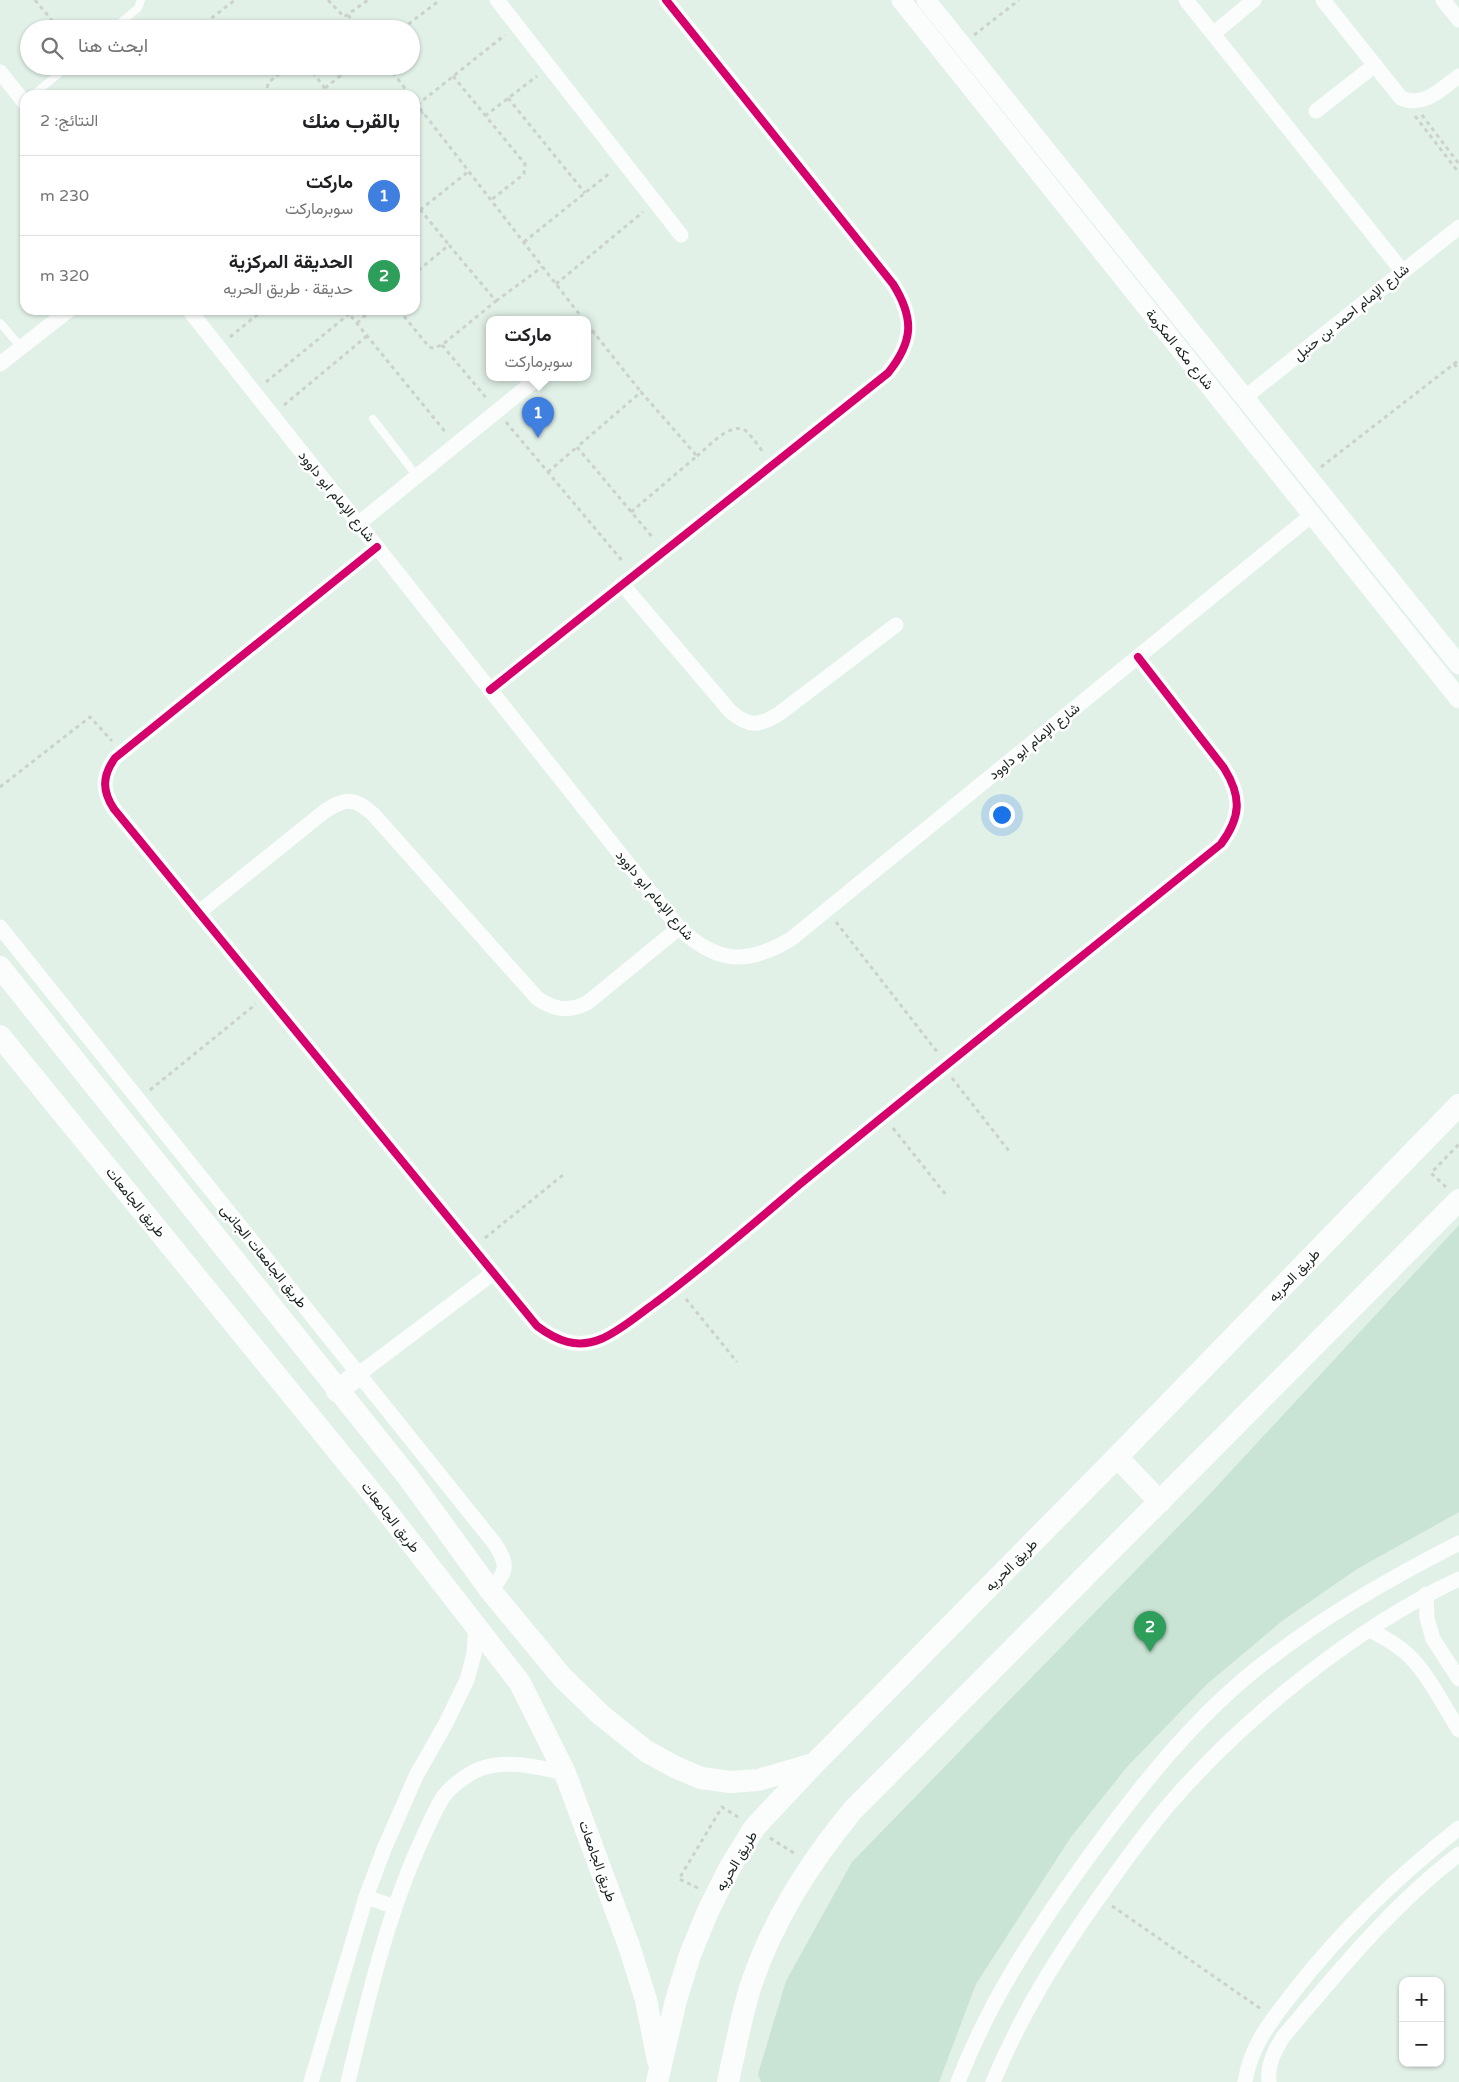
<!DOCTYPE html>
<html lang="ar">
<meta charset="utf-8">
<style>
:root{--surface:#fff;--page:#f6f6f6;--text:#202124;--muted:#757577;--line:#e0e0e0;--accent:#d93025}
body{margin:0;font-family:"Varela Round",Vazirmatn,sans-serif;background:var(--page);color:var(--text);direction:rtl}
.controls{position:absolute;right:15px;bottom:15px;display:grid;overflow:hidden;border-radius:10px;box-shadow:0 1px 4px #0004}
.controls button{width:45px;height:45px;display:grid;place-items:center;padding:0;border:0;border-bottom:1px solid var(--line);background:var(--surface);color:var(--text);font:25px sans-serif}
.you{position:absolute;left:1001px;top:814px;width:18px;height:18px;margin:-12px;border:4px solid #fff;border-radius:50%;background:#1a73e8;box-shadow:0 0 0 8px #1a73e833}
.badge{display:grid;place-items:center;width:32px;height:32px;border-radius:50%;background:var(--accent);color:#fff;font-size:16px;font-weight:700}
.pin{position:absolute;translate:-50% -41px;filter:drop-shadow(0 1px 2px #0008)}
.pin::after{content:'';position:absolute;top:26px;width:18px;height:15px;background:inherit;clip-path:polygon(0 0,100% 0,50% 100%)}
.popup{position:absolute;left:486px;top:316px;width:105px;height:65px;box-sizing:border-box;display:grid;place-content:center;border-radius:10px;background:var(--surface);filter:drop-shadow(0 1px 4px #0005);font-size:16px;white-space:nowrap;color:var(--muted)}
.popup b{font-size:19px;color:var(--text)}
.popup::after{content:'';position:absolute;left:50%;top:100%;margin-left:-10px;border:10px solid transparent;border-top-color:var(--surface)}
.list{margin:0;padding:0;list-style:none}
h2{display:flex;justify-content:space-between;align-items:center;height:65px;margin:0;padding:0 20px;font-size:21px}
h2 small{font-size:16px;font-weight:400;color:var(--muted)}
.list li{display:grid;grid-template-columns:32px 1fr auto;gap:15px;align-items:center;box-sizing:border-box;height:80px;padding:0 20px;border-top:1px solid var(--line)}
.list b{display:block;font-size:19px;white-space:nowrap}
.list p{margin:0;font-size:16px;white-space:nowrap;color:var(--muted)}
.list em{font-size:16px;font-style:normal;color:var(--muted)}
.icon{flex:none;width:28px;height:28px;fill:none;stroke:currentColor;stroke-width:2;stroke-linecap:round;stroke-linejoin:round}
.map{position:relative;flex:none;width:1459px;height:2082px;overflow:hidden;direction:ltr}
.search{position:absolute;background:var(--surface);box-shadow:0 1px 4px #0004;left:20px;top:20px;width:400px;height:55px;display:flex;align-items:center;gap:12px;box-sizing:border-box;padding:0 18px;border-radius:28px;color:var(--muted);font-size:19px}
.panel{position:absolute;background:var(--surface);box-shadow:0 1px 4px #0004;left:20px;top:90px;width:400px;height:225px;border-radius:15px;direction:rtl}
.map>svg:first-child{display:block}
</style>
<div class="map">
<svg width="1459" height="2082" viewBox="0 0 1459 2082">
<rect width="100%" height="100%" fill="#e1f1e8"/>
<polygon fill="#c9e3d4" points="1459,1225 1459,1512 1357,1569 1282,1621 1207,1684 1127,1767 1071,1837 976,1984 939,2082 761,2082 758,2074 786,1981 852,1862 1207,1497"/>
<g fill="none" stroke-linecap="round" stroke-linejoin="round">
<g stroke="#ccd1ce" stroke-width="3" stroke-dasharray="4 4" stroke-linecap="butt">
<polyline points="35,0 59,29"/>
<polyline points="328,0 344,17 368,0"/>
<polyline points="348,15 359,29"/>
<polyline points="205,23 235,0"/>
<polyline points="402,29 440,0"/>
<polyline points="974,35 1019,0"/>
<polyline points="308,66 330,95"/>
<polyline points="388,66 410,95"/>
<polyline points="453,76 525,164 524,174 491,200"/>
<polyline points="325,88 353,66"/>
<polyline points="270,95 267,90 268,83 288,66"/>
<polyline points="508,98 585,193"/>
<polyline points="415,102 583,319"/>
<polyline points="417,105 505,35"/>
<polyline points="1422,115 1459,164"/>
<polyline points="485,116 537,76"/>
<polyline points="1415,116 1459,173"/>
<polyline points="415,118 423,112"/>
<polyline points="415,203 449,245"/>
<polyline points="420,210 469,171"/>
<polyline points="524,242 611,172"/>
<polyline points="556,284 643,212"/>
<polyline points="496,301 542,267"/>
<polyline points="346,310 447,434"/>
<polyline points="399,310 429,347 433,348 442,345 496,301 449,245 415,273"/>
<polyline points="357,323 371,310"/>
<polyline points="587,324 641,392"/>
<polyline points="230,337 263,310"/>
<polyline points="587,339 594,334"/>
<polyline points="442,345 488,400"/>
<polyline points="1454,364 1459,370"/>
<polyline points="266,382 349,314"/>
<polyline points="284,405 367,336"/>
<polyline points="506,422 624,563"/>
<path d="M697,456C708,447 732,420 746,431C753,437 758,446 764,453"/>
<polyline points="1321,467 1459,360"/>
<polyline points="548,472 577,447"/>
<polyline points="631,512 697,456 641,392 577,447 654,539"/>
<polyline points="0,787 90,717 112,741"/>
<polyline points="836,922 938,1053"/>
<polyline points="952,1078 1009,1151"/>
<polyline points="150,1090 256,1004"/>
<polyline points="893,1128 946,1195"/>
<polyline points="1446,1187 1431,1173 1459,1144"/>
<polyline points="485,1238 563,1175"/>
<polyline points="686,1299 737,1362"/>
<polyline points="770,1838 797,1855"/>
<polyline points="698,1888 679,1879 722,1807 738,1817"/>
<polyline points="1112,1906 1261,2009"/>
</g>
<g stroke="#fafdfc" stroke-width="8">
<polyline points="113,29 138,8 141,0"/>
<polyline points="33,95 68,66"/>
<polyline points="0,323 21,347"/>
<polyline points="373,419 416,475"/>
</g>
<g stroke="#fafdfc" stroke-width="15">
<polyline points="497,0 681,235"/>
<polyline points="1186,0 1403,272"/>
<path d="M1323,0L1401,98C1424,108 1441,89 1459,76"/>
<polyline points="1443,0 1459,20"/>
<polyline points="1213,34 1254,0"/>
<polyline points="0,72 25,103"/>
<polyline points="1316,111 1375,65"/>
<path d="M189,310L679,928C717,963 746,966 791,939L1312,515"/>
<polyline points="0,364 69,310"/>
<polyline points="1244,398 1459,227"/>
<polyline points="358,524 539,377"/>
<path d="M377,547L115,758C102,776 102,791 114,809L537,1326C557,1341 577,1349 601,1339C620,1331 638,1315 655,1303C705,1266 752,1225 799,1185C939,1070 1080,958 1221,844C1241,817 1242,797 1224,768L1138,657"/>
<path d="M622,584L730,711C749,728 760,726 780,713L896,625"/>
<path d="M490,690L888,373C913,342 915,319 893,284L666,0"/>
<path d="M198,913L325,811C346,797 355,798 373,814L537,998C554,1010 568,1012 587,1003L679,928"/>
<path d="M0,927L495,1544C509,1566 507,1572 490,1590"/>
<polyline points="359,1374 493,1273"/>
<polyline points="1426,1594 1427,1618 1433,1639 1459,1679"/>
<path d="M1370,1630C1383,1637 1395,1643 1406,1653C1426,1670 1445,1708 1459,1730"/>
<polyline points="366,1897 395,1907"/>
<polyline points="311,2082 366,1897 384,1849 416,1776 446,1723 467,1680 474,1654 476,1626"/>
<path d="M348,2082C367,2003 385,1923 418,1848C426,1831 433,1813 443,1797C451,1786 464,1777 475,1771C503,1758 537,1767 565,1773"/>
<path d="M958,2082C988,2004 1034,1933 1082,1866C1134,1794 1190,1721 1260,1666C1324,1616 1387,1580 1459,1543"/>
<path d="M993,2082C1023,2011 1056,1958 1100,1896C1121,1866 1143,1836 1166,1808C1241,1720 1354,1628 1459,1579"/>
<path d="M1245,2082C1251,2044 1272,2020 1295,1990C1343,1929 1398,1876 1459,1828"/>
<path d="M1269,2082C1267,2065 1274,2052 1283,2037C1338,1972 1391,1906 1459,1854"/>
</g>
<g stroke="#fafdfc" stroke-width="19">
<polyline points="901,0 1459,699"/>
<polyline points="926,0 1459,665"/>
</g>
<g stroke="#fafdfc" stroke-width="22">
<polyline points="0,967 408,1477 490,1590 562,1677 601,1715 646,1751 675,1767 701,1778 730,1782 758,1780 813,1764"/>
<polyline points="0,1036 381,1504 520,1683 565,1773 629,1946 646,2000 658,2061"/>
<polyline points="337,1391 359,1374"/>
<polyline points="1117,1457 1160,1502"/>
<polyline points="657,2082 676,2000 690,1955 708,1911 729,1869 754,1828 814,1764 1117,1457 1459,1105"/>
<path d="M728,2082C735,2050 741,2017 751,1985C773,1920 809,1863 853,1810L1459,1200"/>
</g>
<g stroke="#fff" stroke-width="11">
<g id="cycleway">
<path d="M377,547L115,758C102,776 102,791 114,809L537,1326C557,1341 577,1349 601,1339C620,1331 638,1315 655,1303C705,1266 752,1225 799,1185C939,1070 1080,958 1221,844C1241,817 1242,797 1224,768L1138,657"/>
<path d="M490,690L888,373C913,342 915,319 893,284L666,0"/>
</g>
</g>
<use href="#cycleway" stroke="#d6006c" stroke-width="8"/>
</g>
<g text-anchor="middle" stroke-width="5" stroke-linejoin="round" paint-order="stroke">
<g font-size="14" fill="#18231d" stroke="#fff">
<text transform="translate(1351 312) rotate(-39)" y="5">شارع الإمام احمد بن حنبل</text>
<text transform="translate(1180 349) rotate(51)" y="5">شارع مكه المكرمة</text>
<text transform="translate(337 496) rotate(51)" y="5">شارع الإمام ابو داوود</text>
<text transform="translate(1034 741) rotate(-39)" y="5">شارع الإمام ابو داوود</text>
<text transform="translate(655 895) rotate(50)" y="5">شارع الإمام ابو داوود</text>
<text transform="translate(136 1202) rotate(51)" y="5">طريق الجامعات</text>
<text transform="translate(264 1256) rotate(51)" y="5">طريق الجامعات الجانبى</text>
<text transform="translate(1294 1275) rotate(-46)" y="5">طريق الحريه</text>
<text transform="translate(391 1517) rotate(52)" y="5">طريق الجامعات</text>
<text transform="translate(1011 1565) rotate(-45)" y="5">طريق الحريه</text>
<text transform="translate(598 1861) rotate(70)" y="5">طريق الجامعات</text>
<text transform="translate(736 1861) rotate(-59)" y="5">طريق الحريه</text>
</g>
</g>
</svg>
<div class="controls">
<button>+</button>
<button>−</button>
</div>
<div class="you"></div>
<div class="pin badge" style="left:538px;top:438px;background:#3f7fe0">1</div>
<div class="popup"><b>ماركت</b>سوبرماركت</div>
<div class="pin badge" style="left:1150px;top:1652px;background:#2e9e5b">2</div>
<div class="search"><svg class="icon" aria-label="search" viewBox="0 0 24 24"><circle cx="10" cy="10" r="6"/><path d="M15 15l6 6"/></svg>ابحث هنا</div>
<section class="panel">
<h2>بالقرب منك<small>النتائج: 2</small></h2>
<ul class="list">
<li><span class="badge" style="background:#3f7fe0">1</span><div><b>ماركت</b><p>سوبرماركت</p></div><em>230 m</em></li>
<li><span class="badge" style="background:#2e9e5b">2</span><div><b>الحديقة المركزية</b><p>حديقة · طريق الحريه</p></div><em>320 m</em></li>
</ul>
</section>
</div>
